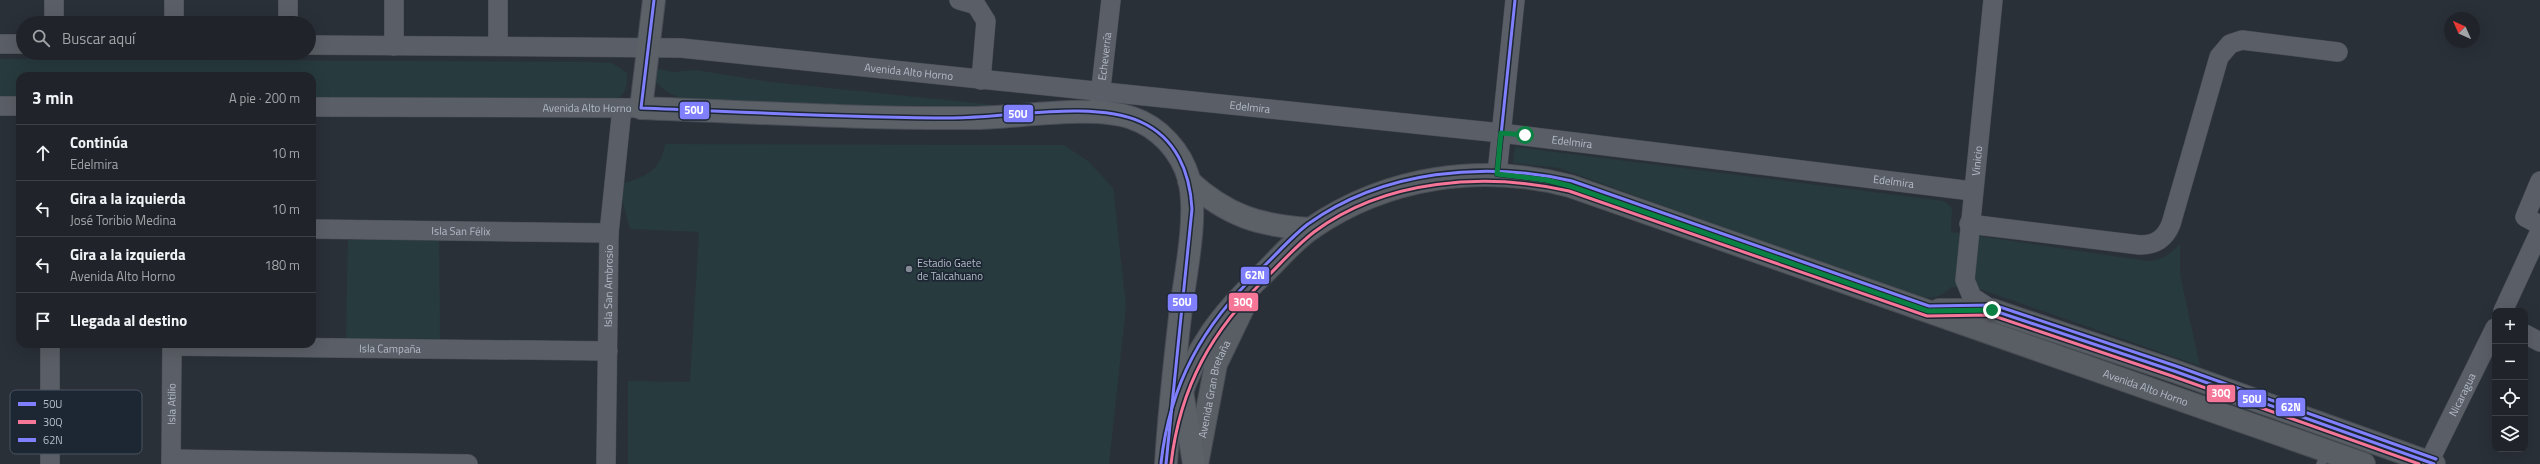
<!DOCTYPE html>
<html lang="es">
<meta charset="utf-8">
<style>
:root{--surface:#20242a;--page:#282c32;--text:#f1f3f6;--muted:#a2a4a8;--line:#3d4147}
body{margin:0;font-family:"Titillium Web",sans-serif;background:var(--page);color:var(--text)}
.controls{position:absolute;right:12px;bottom:12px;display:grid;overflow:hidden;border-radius:8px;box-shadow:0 4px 16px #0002}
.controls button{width:36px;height:36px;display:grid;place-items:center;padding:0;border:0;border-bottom:1px solid var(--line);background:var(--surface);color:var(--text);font:20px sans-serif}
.compass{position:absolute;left:2444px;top:12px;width:36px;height:36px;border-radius:50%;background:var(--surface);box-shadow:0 4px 16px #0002;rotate:315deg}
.stop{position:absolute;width:12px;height:12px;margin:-9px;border:3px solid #0b8043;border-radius:50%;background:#fff}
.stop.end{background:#0b8043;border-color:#fff;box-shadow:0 1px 4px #0008}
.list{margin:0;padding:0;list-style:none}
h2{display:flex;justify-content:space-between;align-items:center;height:52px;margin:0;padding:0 16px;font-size:17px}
h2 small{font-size:13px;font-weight:400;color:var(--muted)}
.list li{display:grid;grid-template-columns:26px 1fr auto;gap:12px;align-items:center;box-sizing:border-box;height:56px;padding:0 16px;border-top:1px solid var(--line)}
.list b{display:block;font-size:15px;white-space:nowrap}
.list p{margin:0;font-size:13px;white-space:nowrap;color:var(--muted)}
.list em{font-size:13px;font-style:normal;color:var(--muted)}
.icon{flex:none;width:22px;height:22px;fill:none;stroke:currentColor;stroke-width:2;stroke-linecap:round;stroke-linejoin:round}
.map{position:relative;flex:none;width:2540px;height:464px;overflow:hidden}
.search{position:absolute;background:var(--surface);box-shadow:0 4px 16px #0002;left:16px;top:16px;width:300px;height:44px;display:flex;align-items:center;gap:10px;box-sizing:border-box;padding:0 14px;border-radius:22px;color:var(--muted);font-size:15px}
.panel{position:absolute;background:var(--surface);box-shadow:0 4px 16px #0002;left:16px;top:72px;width:300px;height:276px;border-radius:12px}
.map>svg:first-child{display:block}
</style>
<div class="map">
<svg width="2540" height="464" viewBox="0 0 2540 464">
<rect width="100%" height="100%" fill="#2a3038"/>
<g fill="#273a3e">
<path d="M0,59L590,62L612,63L627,73C628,86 626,91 617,100L312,101V76H20V99H0Z"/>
<path d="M647,67L673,72L696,70L771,82L1004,106L702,105C679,98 656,92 647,67Z"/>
<path d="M665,144L1064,145L1088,161L1113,188L1126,306L1109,464H628V381L690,382L699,232L630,229L618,185C643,177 661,173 665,144Z"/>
<path d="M1515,147L1944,201L1952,208L1951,232L2147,261C2163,260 2169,255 2180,244V275L2200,366L1977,288L1951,287C1935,304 1920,297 1900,291L1559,168L1513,163Z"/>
<polygon points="348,240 439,240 440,339 346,338"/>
</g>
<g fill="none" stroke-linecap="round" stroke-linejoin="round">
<g stroke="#484c53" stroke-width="10">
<polyline id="service" points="2321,464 2326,451"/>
</g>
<g stroke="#484c53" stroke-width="20">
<g id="minor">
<polyline points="174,0 174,23"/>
<polyline points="288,0 288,23"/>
<polyline points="959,0 976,5 986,21 981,80"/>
<polyline points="54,23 54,0"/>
<polyline points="0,44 23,44"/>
<path id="s1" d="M309,45L681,48L1501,133L1972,191"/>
<polyline points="394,46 394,0"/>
<polyline points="498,46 498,0"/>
<path id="s2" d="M1099,105L1111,0"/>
<polyline points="0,106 20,106"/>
<path id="s3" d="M312,107L635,108"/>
<polyline points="1497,174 1515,0"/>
<polyline points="2540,181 2525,217 2540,225"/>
<path d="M1969,224L2140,245C2155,245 2165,239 2171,224L2219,57L2230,44L2242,40L2338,52"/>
<path id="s4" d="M312,229L609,233"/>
<path id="s5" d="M1992,310L1972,297L1965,280L1993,0"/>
<polyline points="2503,311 2540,231"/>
<polyline points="2525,334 2540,342"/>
<path id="s6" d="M172,346L608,351"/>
<polyline points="171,459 468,464"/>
<path id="s7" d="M2429,462L2495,328"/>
<polyline points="50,464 50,344"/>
<path id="s8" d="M171,464L172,344"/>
<path id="s9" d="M606,464L609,233L622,108"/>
</g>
</g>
<g stroke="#484c53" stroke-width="24">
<g id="secondary">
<polyline points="1939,310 1992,310 2174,371 2434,464"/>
<path id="s10" d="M1179,401C1195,348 1222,314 1261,276C1278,260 1293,241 1312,228C1388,176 1482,163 1570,186L2364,464"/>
<path id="s11" d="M1197,464L1216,364L1245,304"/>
</g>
</g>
<g stroke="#484c55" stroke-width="24">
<g id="primary">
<path d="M654,0L641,108C751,112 862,119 972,118C1015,118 1093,104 1132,118C1159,127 1181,151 1189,179C1198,214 1186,272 1181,308C1175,360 1169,412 1166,464"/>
<path d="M1189,181C1227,216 1260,226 1311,229"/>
<polyline points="1180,379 1194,464"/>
</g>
</g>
<use href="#service" stroke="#5a5e66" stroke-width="9"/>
<use href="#minor" stroke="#5a5e66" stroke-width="19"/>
<use href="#secondary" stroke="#595d64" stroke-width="22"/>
<use href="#primary" stroke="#5c6168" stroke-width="22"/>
<g stroke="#1d2633" stroke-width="6">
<g id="bus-1">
<path d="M654,0L641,108C745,112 849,118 953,118C1006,118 1093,100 1141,122C1176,138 1190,172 1192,209L1166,464"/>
<polyline points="1515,0 1497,174 1546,180 1570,186 1928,311 1992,310 2174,371 2434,464"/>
</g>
</g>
<g stroke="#1d2633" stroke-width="6">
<path id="bus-2" d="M1171,464C1180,386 1212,330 1268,276C1283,261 1297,245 1314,232C1385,179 1485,172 1569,191L1927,316L1991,315L2172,376L2419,464"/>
</g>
<g stroke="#1d2633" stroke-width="6">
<path id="bus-3" d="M1161,463C1170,383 1203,325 1260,270C1276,255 1291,237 1308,224C1383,170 1485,161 1572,181L1929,306L1994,305L2176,366L2436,459"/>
</g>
<use href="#bus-1" stroke="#8080ff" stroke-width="3"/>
<use href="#bus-2" stroke="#f67698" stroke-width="3"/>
<use href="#bus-3" stroke="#8080ff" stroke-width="3"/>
</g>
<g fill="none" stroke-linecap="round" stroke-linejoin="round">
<polyline stroke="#0b8043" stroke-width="5" points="1525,135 1501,133 1497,174 1546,180 1570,186 1928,311 1992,310"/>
</g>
<circle fill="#848b96" stroke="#1d2633" stroke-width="1.5" cx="909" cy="269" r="4"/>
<g text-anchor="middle" stroke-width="3.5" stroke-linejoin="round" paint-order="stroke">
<g font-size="11" fill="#b4bcc9" stroke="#1d2633">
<text dy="4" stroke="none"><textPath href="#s2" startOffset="49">Echeverría</textPath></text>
<text dy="4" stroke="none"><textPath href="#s1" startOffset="601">Avenida Alto Horno</textPath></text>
<text dy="4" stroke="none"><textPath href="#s1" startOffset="944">Edelmira</textPath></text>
<text dy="4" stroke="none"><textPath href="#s3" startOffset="275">Avenida Alto Horno</textPath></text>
<text dy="4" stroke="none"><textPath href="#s1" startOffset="1268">Edelmira</textPath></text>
<text dy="4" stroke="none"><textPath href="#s5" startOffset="162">Vinicio</textPath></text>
<text dy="4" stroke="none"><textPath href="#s1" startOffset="1592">Edelmira</textPath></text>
<text dy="4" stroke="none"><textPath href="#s4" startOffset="149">Isla San Félix</textPath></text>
<text dy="4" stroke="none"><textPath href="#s9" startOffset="178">Isla San Ambrosio</textPath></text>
<text dy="4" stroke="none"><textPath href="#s6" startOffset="218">Isla Campaña</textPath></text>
<text dy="4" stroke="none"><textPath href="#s10" startOffset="1101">Avenida Alto Horno</textPath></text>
<text dy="4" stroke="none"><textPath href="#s11" startOffset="77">Avenida Gran Bretaña</textPath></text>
<text dy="4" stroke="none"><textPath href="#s7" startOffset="75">Nicaragua</textPath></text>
<text dy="4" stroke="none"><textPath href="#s8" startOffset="60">Isla Atilio</textPath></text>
</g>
<g font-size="11" fill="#b4bcc9" stroke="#1d2633" text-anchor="start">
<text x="917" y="267">Estadio Gaete<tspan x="917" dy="13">de Talcahuano</tspan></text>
</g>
</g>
<rect x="10" y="390" width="132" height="64" rx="6" fill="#1d2633" stroke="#4a5360" stroke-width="1"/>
<rect x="18" y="402" width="18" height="4" fill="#8080ff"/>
<rect x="18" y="420" width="18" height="4" fill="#f67698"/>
<rect x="18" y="438" width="18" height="4" fill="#8080ff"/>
<g font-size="11" fill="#b4bcc9">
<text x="43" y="408">50U</text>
<text x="43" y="426">30Q</text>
<text x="43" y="444">62N</text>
</g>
<g stroke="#1d2633" stroke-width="1.5">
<rect x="679" y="101" width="31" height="19" rx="4" fill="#8080ff"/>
<rect x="1003" y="104" width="31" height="19" rx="4" fill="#8080ff"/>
<rect x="1240" y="266" width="30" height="19" rx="4" fill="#8080ff"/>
<rect x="1228" y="292" width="31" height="20" rx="4" fill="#f67698"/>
<rect x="1167" y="293" width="31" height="19" rx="4" fill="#8080ff"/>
<rect x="2206" y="384" width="30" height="19" rx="4" fill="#f67698"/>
<rect x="2237" y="389" width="30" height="19" rx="4" fill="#8080ff"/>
<rect x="2275" y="397" width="31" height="20" rx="4" fill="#8080ff"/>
</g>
<g font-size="11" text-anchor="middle" font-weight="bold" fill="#fff">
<text x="694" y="114">50U</text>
<text x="1018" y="118">50U</text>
<text x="1255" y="279">62N</text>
<text x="1243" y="306">30Q</text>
<text x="1182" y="306">50U</text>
<text x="2221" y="397">30Q</text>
<text x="2252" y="403">50U</text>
<text x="2291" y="411">62N</text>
</g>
</svg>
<div class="controls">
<button>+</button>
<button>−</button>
<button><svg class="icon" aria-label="locate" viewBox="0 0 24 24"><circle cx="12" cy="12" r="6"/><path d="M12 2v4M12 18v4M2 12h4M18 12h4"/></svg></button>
<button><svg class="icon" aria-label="layers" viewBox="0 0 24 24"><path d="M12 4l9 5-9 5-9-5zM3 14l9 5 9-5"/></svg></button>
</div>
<svg class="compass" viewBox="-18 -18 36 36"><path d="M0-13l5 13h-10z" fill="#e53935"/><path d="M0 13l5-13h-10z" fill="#a2a4a8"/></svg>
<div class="stop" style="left:1525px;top:135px"></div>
<div class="stop end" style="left:1992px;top:310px"></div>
<div class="search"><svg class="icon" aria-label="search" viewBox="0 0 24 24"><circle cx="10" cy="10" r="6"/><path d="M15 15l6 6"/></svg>Buscar aquí</div>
<section class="panel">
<h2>3 min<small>A pie · 200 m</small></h2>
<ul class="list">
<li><svg class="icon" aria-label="ahead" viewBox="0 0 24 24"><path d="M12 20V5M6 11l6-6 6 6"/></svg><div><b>Continúa</b><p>Edelmira</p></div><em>10 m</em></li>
<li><svg class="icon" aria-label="left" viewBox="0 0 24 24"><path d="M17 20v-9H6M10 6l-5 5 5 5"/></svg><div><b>Gira a la izquierda</b><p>José Toribio Medina</p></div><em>10 m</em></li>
<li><svg class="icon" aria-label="left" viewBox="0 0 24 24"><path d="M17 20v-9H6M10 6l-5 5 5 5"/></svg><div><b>Gira a la izquierda</b><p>Avenida Alto Horno</p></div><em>180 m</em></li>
<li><svg class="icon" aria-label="arrive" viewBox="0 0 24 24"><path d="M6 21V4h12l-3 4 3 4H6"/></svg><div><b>Llegada al destino</b></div></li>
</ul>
</section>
</div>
